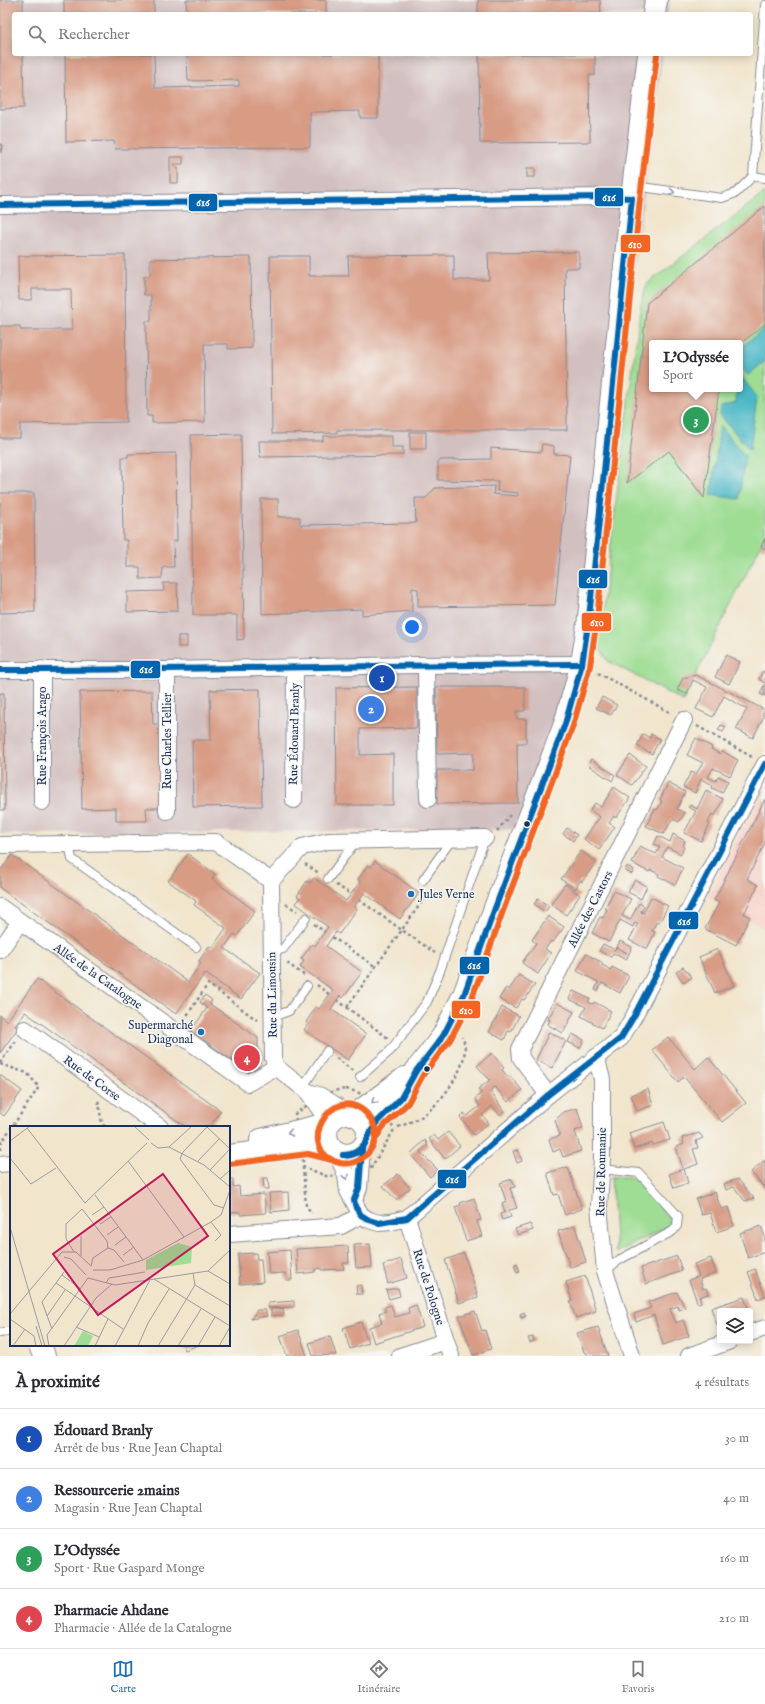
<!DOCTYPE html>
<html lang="fr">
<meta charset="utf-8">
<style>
:root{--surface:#fff;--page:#f7f7f7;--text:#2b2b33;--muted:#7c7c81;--line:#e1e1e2;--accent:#1f6fb2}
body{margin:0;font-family:"IM FELL English",serif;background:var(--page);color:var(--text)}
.controls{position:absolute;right:12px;bottom:12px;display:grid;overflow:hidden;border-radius:4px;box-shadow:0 2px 10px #0003}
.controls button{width:36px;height:36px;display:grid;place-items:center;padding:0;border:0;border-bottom:1px solid var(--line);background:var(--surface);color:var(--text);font:20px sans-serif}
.you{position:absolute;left:412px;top:627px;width:14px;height:14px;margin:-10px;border:3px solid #fff;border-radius:50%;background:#1a73e8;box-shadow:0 0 0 6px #1a73e833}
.badge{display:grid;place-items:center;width:26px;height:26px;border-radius:50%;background:var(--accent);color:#fff;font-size:13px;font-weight:700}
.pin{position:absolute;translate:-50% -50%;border:2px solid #fff;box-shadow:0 1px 4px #0006}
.popup{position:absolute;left:649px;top:340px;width:94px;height:52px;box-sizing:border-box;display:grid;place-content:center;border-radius:4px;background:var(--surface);filter:drop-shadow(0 1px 3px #0005);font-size:13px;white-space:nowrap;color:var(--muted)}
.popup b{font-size:15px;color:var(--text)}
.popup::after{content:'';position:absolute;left:50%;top:100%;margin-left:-8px;border:8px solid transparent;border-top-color:var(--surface)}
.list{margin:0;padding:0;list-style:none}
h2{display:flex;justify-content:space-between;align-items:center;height:52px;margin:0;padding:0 16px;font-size:17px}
h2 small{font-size:13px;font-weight:400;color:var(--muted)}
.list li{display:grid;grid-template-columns:26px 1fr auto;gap:12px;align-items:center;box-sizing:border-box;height:60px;padding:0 16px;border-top:1px solid var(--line)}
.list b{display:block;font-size:15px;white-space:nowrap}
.list p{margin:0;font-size:13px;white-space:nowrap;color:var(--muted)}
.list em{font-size:13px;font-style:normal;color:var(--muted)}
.icon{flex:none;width:22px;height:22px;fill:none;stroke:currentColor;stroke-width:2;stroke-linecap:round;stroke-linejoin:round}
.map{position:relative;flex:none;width:765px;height:1356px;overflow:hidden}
.search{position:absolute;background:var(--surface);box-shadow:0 2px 10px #0003;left:12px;right:12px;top:12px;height:44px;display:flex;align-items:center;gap:10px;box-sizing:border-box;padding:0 14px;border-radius:4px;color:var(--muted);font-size:15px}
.sheet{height:292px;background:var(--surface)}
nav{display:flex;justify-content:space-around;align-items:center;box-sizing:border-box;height:56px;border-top:1px solid var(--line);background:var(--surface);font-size:11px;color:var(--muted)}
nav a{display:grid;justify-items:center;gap:2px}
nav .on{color:var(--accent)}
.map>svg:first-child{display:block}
</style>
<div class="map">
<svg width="765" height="1356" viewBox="0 0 765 1356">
<rect width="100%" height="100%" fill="#f6f6f2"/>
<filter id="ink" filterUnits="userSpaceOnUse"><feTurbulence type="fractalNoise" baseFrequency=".025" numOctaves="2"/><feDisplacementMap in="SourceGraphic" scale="8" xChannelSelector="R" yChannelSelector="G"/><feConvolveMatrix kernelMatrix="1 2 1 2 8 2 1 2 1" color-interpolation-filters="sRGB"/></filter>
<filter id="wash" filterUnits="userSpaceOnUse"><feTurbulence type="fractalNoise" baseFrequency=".012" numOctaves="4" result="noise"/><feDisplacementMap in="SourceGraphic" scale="16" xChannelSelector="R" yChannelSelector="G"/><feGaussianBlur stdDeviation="0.9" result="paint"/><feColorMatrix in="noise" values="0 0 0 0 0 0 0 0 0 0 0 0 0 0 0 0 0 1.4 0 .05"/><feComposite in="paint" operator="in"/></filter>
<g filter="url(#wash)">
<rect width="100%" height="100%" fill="#f1e5cc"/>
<polygon fill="#f7d1c8" points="765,785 765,929 708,897"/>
<polygon fill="#d2bfc0" points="0,0 670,0 668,14 14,14 14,54 663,54 626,330 592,659 537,829 0,834"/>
<g fill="#9edd93" stroke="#5c8678" fill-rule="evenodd">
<path d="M763,194L765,196V536L683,701L608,661L598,645L641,304L647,284ZM652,343H740V389H652Z"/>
<polygon points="611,1177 628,1177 637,1180 671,1220 668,1226 616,1253"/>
</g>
<g fill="#4ab7c5" stroke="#327392">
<polygon points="765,328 765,361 748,375 740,366 740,348"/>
<polygon points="740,375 757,397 750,450 720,415 721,407 736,403 737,389 740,389"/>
<polygon points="720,426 745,456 739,499 711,495"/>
</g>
<g id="blocks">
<g fill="#d89c85">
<polygon points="0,0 23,0 23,14 14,14 14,54 23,54 24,108 0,109"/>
<rect x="64" y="0" width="90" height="14"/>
<polygon points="186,0 326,0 326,14 187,14"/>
<polygon points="478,0 600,0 601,14 478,14"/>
<polygon points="65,54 154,54 155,88 162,88 239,86 239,80 188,81 187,54 378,54 378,118 360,118 360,111 310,112 310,147 115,149 114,141 66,142"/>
<polygon points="479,54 595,54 595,75 589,75 590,142 480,143"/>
<polygon points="0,144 3,145 2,152 0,152"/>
<polygon points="170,157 183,157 183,164 174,164 174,166 178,167 178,183 170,183"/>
<rect x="527" y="168" width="8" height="9"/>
<polygon points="765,206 765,324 740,344 740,343 652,343 652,389 719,389 704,498 669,451 627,483 647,303"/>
<polygon points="579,252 579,268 565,268 567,430 337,430 337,433 272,434 270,256 309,256 309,276 349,276 348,256 454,255 454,280 489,280 488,253"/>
<polygon points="125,255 126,422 20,424 20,438 0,438 0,326 20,326 20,330 72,330 71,289 32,289 32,300 19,300 18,256"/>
<polygon points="251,257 252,348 228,349 228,344 204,344 205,422 152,423 152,416 147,416 146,321 151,321 151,295 144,295 144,276 150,276 150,259"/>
<rect x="410" y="432" width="16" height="17"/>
<polygon points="241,434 244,639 237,640 237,615 193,615 191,435"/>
<polygon points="323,436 392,436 392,447 403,447 403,455 260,457 259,441 323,441"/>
<polygon points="542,444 554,446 554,454 570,455 555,605 418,607 418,589 412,588 412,611 362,615 362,609 262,614 261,499 278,499 278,517 300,517 300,525 416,523 415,498 426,498 435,488 494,486 493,494 518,496 518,493 497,491 498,481 438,480 438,462 441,460 491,459 491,448 541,452"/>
<polygon points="176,453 177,541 173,541 174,567 163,567 162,578 140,579 140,567 127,567 127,540 123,540 122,457 128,457 128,454"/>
<polygon points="0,493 34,493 35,612 0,613"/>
<polygon points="765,538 765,549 761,547"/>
<polygon points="163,583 177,583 178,611 127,612 127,592 164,591"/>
<rect x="178" y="636" width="9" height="11"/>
<polygon points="726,655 740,662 729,684 715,677"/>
<polygon points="763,671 765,672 765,683 759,679"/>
<polygon points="696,675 765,710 762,715 764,716 753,738 736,729 747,709 724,696 713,717 696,709 707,687 693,680 687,694 677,690 683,678"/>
<polygon points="765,684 765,696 760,694"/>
<polygon points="417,687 417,728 360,729 360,755 393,754 393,805 337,805 336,688"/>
<polygon points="436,687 525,687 525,711 516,711 517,719 526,719 526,743 517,743 518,803 437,804 437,770 473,770 473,753 437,754"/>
<polygon points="260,689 262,806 193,807 192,740 211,740 210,690"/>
<polygon points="152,691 153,724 161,724 162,808 146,808 147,821 116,821 116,808 82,809 80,692"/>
<polygon points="0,693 4,693 5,810 0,810"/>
<polygon points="602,697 617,705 611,715 596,708"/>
<polygon points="721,725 726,727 723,732 718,730"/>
<polygon points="643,734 650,738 651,734 660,739 652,754 637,746"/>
<polygon points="696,738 712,747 711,749 720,754 722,751 738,760 730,776 713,768 708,777 716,781 718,776 728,781 722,793 712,788 713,785 701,779 695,793 683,787 691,772 696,774 703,763 687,755"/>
<polygon points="630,755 646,766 632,785 617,775"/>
<polygon points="591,759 615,775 612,781 588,765"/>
<polygon points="668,783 685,792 677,809 685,813 679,822 672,819 664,834 646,826 655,809 657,810 660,805 662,801 660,800"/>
<polygon points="614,787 630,798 616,818 614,816 609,823 615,827 599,850 584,839 600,817 590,810 595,803 601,807"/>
<polygon points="706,790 723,799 715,816 712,814 708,823 710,824 701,841 684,833 696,811 688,807 690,805 697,809"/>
<polygon points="765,799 765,843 747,879 758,885 744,914 750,917 736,945 705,929 719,903 714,900"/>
<polygon points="567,828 577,835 573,841 563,834"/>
<polygon points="673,834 685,841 683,846 684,847 681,854 667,847 662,857 683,868 675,885 658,876 659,874 655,872 650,870 649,872 632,863 640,846 656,854 660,847 654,844 658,836 670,842"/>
<polygon points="581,851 596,862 582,882 581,880 575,889 561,879"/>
<polygon points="188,854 215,874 212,879 255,911 237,936 234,934 224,948 260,973 241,999 205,973 176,1014 0,888 0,871 12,855 188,982 201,963 199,961 209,946 212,948 226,928 194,905 196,901 168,881"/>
<polygon points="375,861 419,893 400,919 364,893 354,907 357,909 339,934 336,932 326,946 362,972 343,998 340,995 331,1009 366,1034 348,1060 304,1030 308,1024 306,1022 316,1007 319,1009 333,990 300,967 304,961 301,959 312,944 315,946 328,927 295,903 300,898 297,896 307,881 310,883 314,878 346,901 360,882 358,879 368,865 371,867"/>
<polygon points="627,866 634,870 632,874 625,871"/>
<polygon points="635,880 647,886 641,899 628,892"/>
<polygon points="565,884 580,895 566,915 551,904"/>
<polygon points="614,891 631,899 622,916 630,920 639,903 644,906 641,912 643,913 651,897 668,906 659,923 657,921 652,931 655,932 647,949 629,940 638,924 635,923 633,927 620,920 609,942 592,933 600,917 603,918 605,913 607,909 605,908"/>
<polygon points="538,899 549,906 545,912 534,904"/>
<polygon points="548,916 564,927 553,942 551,941 545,949 551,953 538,974 522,963 536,943 532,940"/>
<polygon points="620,941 632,947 626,960 613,953 611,957 599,951 603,944 615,950 616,947 627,953 617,947"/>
<polygon points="718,949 734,986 715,993 699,957"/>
<polygon points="586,954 603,963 602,965 606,967 610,970 612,967 629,976 620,993 602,983 598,991 595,990 598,982 577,971"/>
<polygon points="683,967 692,977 684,983 676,972"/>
<polygon points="519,975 535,985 524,1000 522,999 516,1008 499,999 506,988 509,990"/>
<polygon points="37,979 221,1111 209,1127 186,1127 25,1012 15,1026 18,1028 0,1053 0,1015 7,1021"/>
<polygon points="573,991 590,999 588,1002 593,1004 594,1002 611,1011 602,1028 581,1016 586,1007 569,999"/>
<polygon points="205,995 212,1000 210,1004 258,1038 258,1059 249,1072 191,1031 207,1008 200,1002"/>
<polygon points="557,1003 574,1012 563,1033 548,1025 550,1020 548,1019"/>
<polygon points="502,1007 519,1016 511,1032 508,1031 504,1040 489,1032"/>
<polygon points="549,1032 566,1041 552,1068 536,1060"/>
<polygon points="572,1034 584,1040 580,1048 568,1042"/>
<polygon points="668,1037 695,1069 708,1057 746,1103 722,1122 684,1077 678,1082 652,1050"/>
<polygon points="492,1053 504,1068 502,1070 508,1077 510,1076 522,1090 508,1102 495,1087 490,1091 504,1111 500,1115 492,1106 482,1115 489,1123 474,1135 460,1117 464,1113 467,1116 480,1106 475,1099 481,1093 478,1089 490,1080 477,1066"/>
<polygon points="0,1075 22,1091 4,1116 0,1113"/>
<polygon points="648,1089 653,1105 637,1111 631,1095"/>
<polygon points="577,1108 583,1128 575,1131 581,1151 563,1157 560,1149 553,1152 549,1139 560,1136 555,1120 564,1112"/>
<polygon points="664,1122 670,1140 653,1145 652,1143 634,1149 629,1133"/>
<polygon points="448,1132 460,1146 445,1159 429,1139 434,1135 438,1140"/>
<polygon points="699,1133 703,1138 696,1141 698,1148 693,1149 698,1164 684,1169 688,1183 674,1188 669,1174 683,1169 676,1147 684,1144 682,1138"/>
<polygon points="425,1140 428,1145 420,1152 438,1170 430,1177 410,1154"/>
<polygon points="518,1150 522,1161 517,1163 513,1151"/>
<polygon points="765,1160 765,1189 751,1172"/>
<polygon points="568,1167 582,1209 565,1215 558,1194 554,1195 547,1173"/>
<polygon points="398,1174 410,1188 396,1200 383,1186"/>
<polygon points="263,1178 268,1178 269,1189 264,1189"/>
<polygon points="229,1179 233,1179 233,1187 239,1186 240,1196 264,1194 266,1213 240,1215 240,1212 229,1213"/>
<polygon points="512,1179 515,1187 510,1188 517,1208 509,1210 511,1217 502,1220 500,1214 505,1212 502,1203 506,1201 500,1183"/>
<polygon points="738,1179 750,1194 754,1198 745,1201 734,1187 726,1190 724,1184"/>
<polygon points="288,1192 289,1210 271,1212 269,1193"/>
<polygon points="715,1192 721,1209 728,1207 734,1226 716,1232 710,1213 701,1215 696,1199"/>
<polygon points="474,1198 481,1220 477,1221 482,1236 466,1241 455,1207 461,1205 460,1203"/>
<polygon points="530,1224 533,1230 518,1235 515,1229"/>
<polygon points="575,1226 586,1262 570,1267 558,1231"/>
<polygon points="761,1226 765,1237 765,1252 748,1258 740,1233"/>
<polygon points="370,1244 372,1267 356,1268 354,1245"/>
<polygon points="348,1246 349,1263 343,1263 344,1269 321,1270 321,1268 315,1269 315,1272 298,1274 296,1249"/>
<polygon points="290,1250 292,1280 286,1280 285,1273 269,1274 267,1252"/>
<polygon points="256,1253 257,1259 261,1259 263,1282 240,1284 238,1254"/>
<polygon points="464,1253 478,1297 459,1303 445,1260"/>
<polygon points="677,1256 682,1271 646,1284 641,1268"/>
<polygon points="711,1258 716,1273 700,1279 703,1289 706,1288 708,1294 699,1297 701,1303 698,1304 689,1280 699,1276 694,1264"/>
<polygon points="401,1259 407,1278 388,1284 383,1265"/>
<polygon points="517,1263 520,1272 517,1273 514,1265"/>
<polygon points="755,1269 765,1296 758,1299 748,1272"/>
<polygon points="585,1276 596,1311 576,1318 570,1302 572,1301 566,1282"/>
<polygon points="361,1285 362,1294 357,1294 356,1286"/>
<polygon points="398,1288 400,1296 389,1299 386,1290"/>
<polygon points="677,1292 685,1308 679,1310 678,1306 670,1309 676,1323 683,1320 689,1336 663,1345 654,1315 636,1322 634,1314 651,1308 648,1302"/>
<polygon points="744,1297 749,1311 720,1311 720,1324 717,1325 711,1308"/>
<polygon points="294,1301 294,1307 268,1308 268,1303"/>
<polygon points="391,1305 395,1317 409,1313 408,1308 416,1305 423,1327 374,1343 369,1327 382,1323 379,1313 386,1311 384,1307"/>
<polygon points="283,1308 284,1315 271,1316 271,1309"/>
<polygon points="257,1310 265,1310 267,1316 251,1319"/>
<polygon points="475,1311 482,1331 485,1330 491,1349 473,1355 459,1316"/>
<polygon points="524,1312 526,1316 521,1318 520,1314"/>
<polygon points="361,1322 368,1343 350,1349 343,1328"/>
<polygon points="598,1327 608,1356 588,1356 586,1352 584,1352 577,1333"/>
<polygon points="298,1330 307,1356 287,1356 280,1336"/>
<polygon points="330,1336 336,1355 313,1356 309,1343"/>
<polygon points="533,1337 534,1341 530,1343 528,1338"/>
<polygon points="183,1345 199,1345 185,1350"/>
</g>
</g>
</g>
<g filter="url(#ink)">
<use href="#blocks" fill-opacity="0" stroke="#868a95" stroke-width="1"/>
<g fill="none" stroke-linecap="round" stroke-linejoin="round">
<g stroke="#868a95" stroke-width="10">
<g id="lane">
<polyline points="753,176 765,178"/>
<polyline points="634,186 722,198 736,193 753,176 765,5"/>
<polyline points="69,844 72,859 196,947"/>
<polyline points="328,879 356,841"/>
<polyline points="423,880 452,839"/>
<polyline points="271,951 283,949 306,918"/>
<polyline points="272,1017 289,1011 307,986"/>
<polyline points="360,1077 390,1051 427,1002 440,971 485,838"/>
<polyline points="302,1088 327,1051"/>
<polyline points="601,1169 639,1173 678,1216 677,1226 673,1231 619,1260 605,1271"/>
<polyline points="0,1333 11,1331"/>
</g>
</g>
<g stroke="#868a95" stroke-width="18">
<g id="street">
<polyline points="0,205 607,197 632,198"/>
<polyline points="426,665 428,799"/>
<polyline points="42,669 42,802"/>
<polyline points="0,670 167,670 416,665 582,664"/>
<polyline points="294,800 295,668"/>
<polyline points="167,811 167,670"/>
<polyline points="0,845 216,842 271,881"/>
<polyline points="271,881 273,1058 276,1067 308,1092 329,1123"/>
<polyline points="271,881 302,847 328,841 485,838"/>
<polyline points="0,907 248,1083 276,1067"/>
<polyline points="0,950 20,922"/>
<polyline points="25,1029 160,1127"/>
<polyline points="596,1057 602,1079 602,1158 599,1206 605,1271 632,1356"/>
<polyline points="308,1092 321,1096 348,1113"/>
<polyline points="548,1095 521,1058 520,1049 684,720"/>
<polyline points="337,1154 346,1175 348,1191 361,1215 369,1220 379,1223 391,1222 407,1218 548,1095 621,1038 634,1016 765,764"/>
<polyline points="0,1164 11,1163"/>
<polyline points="354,1200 359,1188 362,1149"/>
<polyline points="407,1218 451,1356"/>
<polyline points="229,1234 341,1226 361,1215"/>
<polyline points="750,1333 765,1328"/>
<polyline points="400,1356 446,1341"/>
<polyline points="689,1356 730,1341"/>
</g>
</g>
<g stroke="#868a95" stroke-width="24">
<g id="secondary">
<polyline points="654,14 656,0"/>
<circle cx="347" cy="1134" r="21"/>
<polyline points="355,1115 405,1078"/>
<polyline points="368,1136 377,1122 401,1098 416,1071 443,1036 464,995 495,908 565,724 582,664 589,618 632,198 649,54"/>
<polyline points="261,1140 328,1124"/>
<polyline points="229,1156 308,1146 334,1152"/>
<polyline points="40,1345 44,1356"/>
</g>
</g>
<g stroke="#868a95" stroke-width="2.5" stroke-dasharray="3 3" stroke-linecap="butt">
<polyline points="598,673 671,713"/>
<polyline points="697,726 752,757"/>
<polyline points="497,831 510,815"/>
<polyline points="305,864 319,873"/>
<polyline points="336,885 351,894"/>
<polyline points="359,900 435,953"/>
<polyline points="286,904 297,911"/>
<polyline points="314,924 325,932"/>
<polyline points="332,937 376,967"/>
<polyline points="287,963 305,976"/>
<polyline points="317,985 330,995"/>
<polyline points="337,1000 388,1038"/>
<polyline points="347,1007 426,896 425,889"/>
<polyline points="184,1020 208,984 257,1020"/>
<polyline points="336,1058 353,1071"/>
<polyline points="0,1063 16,1041"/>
<polyline points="0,1064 27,1073 39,1087 12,1127"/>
<path d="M346,1089C370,1094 383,1107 394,1130L371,1168L366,1173L326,1176L304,1167L295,1114C312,1102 324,1091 346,1089Z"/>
<path d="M98,1101C102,1111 98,1118 105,1127"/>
<path d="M398,1127C406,1124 414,1121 421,1117C440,1105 475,1060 462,1037"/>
<polyline points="1,1150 1,1143 11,1128"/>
<polyline points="303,1167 306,1206 312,1213"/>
</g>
<use href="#lane" stroke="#fff" stroke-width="8"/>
<use href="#street" stroke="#fff" stroke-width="16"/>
<use href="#secondary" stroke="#fff" stroke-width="22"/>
<g stroke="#f6f6f2" stroke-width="9">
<g id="bus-1">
<polyline points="0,205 607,197 632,198 589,618 582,664 565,724 495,908 464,995 443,1036 416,1071 401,1098 377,1122 368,1136"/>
<path d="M0,670C194,670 388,665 582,664"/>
<polyline points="362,1149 359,1188 354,1200 356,1208 361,1215 369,1220 379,1223 407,1218 548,1095 621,1038 634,1016 765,764"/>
<path d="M343,1155C353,1158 363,1150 367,1140"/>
<path d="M343,1155C354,1155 361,1150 367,1140"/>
</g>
</g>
<g stroke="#f6f6f2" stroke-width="9">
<g id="bus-2">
<polyline points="375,1140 383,1127 408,1103 423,1075 450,1040 472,998 503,911 573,726 590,666 597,619 640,199 657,55"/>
<path d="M374,1144C368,1157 355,1166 340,1163C292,1151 332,1080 366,1113C374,1121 377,1131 375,1141"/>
<polyline points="230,1164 308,1154 332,1160"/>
</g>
</g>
<use href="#bus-1" stroke="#0065ae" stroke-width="6"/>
<use href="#bus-2" stroke="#f26522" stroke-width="6"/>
</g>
<defs><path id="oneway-chevron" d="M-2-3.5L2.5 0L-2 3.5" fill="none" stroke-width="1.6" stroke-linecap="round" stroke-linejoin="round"/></defs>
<g stroke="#8d97ae">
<use href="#oneway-chevron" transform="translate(672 192) rotate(8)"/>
<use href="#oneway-chevron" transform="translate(374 1101) rotate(144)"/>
<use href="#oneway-chevron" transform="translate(290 1133) rotate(167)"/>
<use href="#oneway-chevron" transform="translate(346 1177) rotate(78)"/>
</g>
</g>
<g fill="#1b2f5e" stroke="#f6f6f2" stroke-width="1.5">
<circle cx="527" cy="824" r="3.5"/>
<circle cx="427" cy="1069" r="3.5"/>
</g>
<g fill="#1f6fb2" stroke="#f6f6f2" stroke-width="1.5">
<circle cx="411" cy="894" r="4"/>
<circle cx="201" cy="1032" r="4"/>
</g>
<g text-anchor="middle" stroke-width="3" stroke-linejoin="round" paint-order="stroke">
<g font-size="12" fill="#1b2f5e" stroke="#f6f6f2">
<text transform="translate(294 734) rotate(-89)" y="4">Rue Édouard Branly</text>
<text transform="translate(42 736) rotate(-90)" y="4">Rue François Arago</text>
<text transform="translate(167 741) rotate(-90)" y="4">Rue Charles Tellier</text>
<text transform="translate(590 909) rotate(-63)" y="4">Allée des Castors</text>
<text transform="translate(98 976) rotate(35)" y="4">Allée de la Catalogne</text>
<text transform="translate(272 995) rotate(-91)" y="4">Rue du Limousin</text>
<text transform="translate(92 1078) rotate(36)" y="4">Rue de Corse</text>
<text transform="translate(601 1172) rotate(-89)" y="4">Rue de Roumanie</text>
<text transform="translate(429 1287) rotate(72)" y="4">Rue de Pologne</text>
</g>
<g font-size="12" fill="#1b2f5e" stroke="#f6f6f2" text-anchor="start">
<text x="419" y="898">Jules Verne</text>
<text x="193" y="1029" text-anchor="end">Supermarché<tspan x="193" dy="14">Diagonal</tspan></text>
</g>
</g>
<g transform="translate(10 1126)">
<rect width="220" height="220" fill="#f1e5cc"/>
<path d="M168,117L182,121L181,137L136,144V134ZM73,205L83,210L78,220H64Z" fill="#9edd93"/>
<path fill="none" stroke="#9b9ca0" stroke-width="1" d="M124,0L139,14M196,0L220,23M197,1L173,26L170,33L204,79L214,82M17,2L75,77L137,17M0,15L20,0M141,17L148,22L159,21L182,0M159,21L194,39L220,61M0,32L21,58L46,42M118,35L174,111M188,35L209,13M200,44L220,23M210,53L220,44M85,69L133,134M82,89L94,81M201,96L211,109L205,115M90,98L101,91M0,101L35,220M97,109L108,101M105,119L116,111M98,122L104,124L114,136M64,126L56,113V98L72,83L97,115L98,122M113,129L124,121M71,130V110M54,131L61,133L76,149M81,140L83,132L98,122M83,144H100L133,134L201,96L211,89L220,64M198,145L220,158M183,147L185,159M52,149L71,163M78,152L105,159L198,145L220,124M144,153L220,200M46,157L113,203M96,157L99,152L135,146M185,159L220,180M0,188L52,126H66L81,140M37,190L55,164M0,193L24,210L26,220M26,200L32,220M66,201L89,211M42,203L32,176L54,146M3,220L15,203M39,220L37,209L78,152M54,220L86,172L102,158M85,220L98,193M105,220L140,154M128,220L138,197L159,163M148,220L185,159M168,220L191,183M188,220L205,191M209,220L220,201"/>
<path fill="#c2185b" fill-opacity="0.15" stroke="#c2185b" stroke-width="2" d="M153,48L198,110L88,189L43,128Z"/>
<rect width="220" height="220" fill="none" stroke="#1b2f5e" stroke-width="2"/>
</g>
<g stroke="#f6f6f2" stroke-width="1.5">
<rect x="594" y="187" width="30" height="20" rx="4" fill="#0065ae"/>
<rect x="188" y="193" width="30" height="19" rx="4" fill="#0065ae"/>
<rect x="620" y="234" width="31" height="19" rx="4" fill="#f26522"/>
<rect x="578" y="569" width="30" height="20" rx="4" fill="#0065ae"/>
<rect x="581" y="612" width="31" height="20" rx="4" fill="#f26522"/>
<rect x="130" y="660" width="31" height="19" rx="4" fill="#0065ae"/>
<rect x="668" y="911" width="31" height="19" rx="4" fill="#0065ae"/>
<rect x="459" y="956" width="31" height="19" rx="4" fill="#0065ae"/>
<rect x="451" y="1000" width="30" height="19" rx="4" fill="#f26522"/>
<rect x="437" y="1169" width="30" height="20" rx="4" fill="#0065ae"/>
</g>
<g font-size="11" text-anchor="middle" font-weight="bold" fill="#fff">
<text x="609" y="201">616</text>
<text x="203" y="206">616</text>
<text x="635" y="248">610</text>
<text x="593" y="583">616</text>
<text x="597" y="626">610</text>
<text x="146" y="673">616</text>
<text x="684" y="925">616</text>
<text x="474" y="969">616</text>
<text x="466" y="1014">610</text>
<text x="452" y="1183">616</text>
</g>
</svg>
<div class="controls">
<button><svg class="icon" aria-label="layers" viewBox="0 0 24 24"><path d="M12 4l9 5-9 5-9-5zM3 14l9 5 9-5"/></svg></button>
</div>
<div class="you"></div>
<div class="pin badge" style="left:382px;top:678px;background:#1a4fb4">1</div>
<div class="pin badge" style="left:371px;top:709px;background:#3f7fe0">2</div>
<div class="pin badge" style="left:696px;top:420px;background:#2e9e5b">3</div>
<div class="popup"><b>L'Odyssée</b>Sport</div>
<div class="pin badge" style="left:247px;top:1058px;background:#e0444e">4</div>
<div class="search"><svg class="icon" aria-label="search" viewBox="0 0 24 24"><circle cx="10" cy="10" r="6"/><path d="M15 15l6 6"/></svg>Rechercher</div>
</div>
<section class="sheet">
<h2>À proximité<small>4 résultats</small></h2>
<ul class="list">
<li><span class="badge" style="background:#1a4fb4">1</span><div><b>Édouard Branly</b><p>Arrêt de bus · Rue Jean Chaptal</p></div><em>30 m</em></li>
<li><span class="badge" style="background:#3f7fe0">2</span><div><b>Ressourcerie 2mains</b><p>Magasin · Rue Jean Chaptal</p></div><em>40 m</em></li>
<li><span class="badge" style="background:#2e9e5b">3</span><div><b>L'Odyssée</b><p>Sport · Rue Gaspard Monge</p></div><em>160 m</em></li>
<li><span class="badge" style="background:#e0444e">4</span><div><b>Pharmacie Ahdane</b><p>Pharmacie · Allée de la Catalogne</p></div><em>210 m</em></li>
</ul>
</section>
<nav>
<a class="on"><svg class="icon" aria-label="map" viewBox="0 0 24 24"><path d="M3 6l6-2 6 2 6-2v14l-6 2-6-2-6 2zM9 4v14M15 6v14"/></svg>Carte</a>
<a><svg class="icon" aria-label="directions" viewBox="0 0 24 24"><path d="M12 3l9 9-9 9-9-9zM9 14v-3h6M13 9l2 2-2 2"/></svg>Itinéraire</a>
<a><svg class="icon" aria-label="saved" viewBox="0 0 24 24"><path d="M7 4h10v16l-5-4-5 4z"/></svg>Favoris</a>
</nav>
